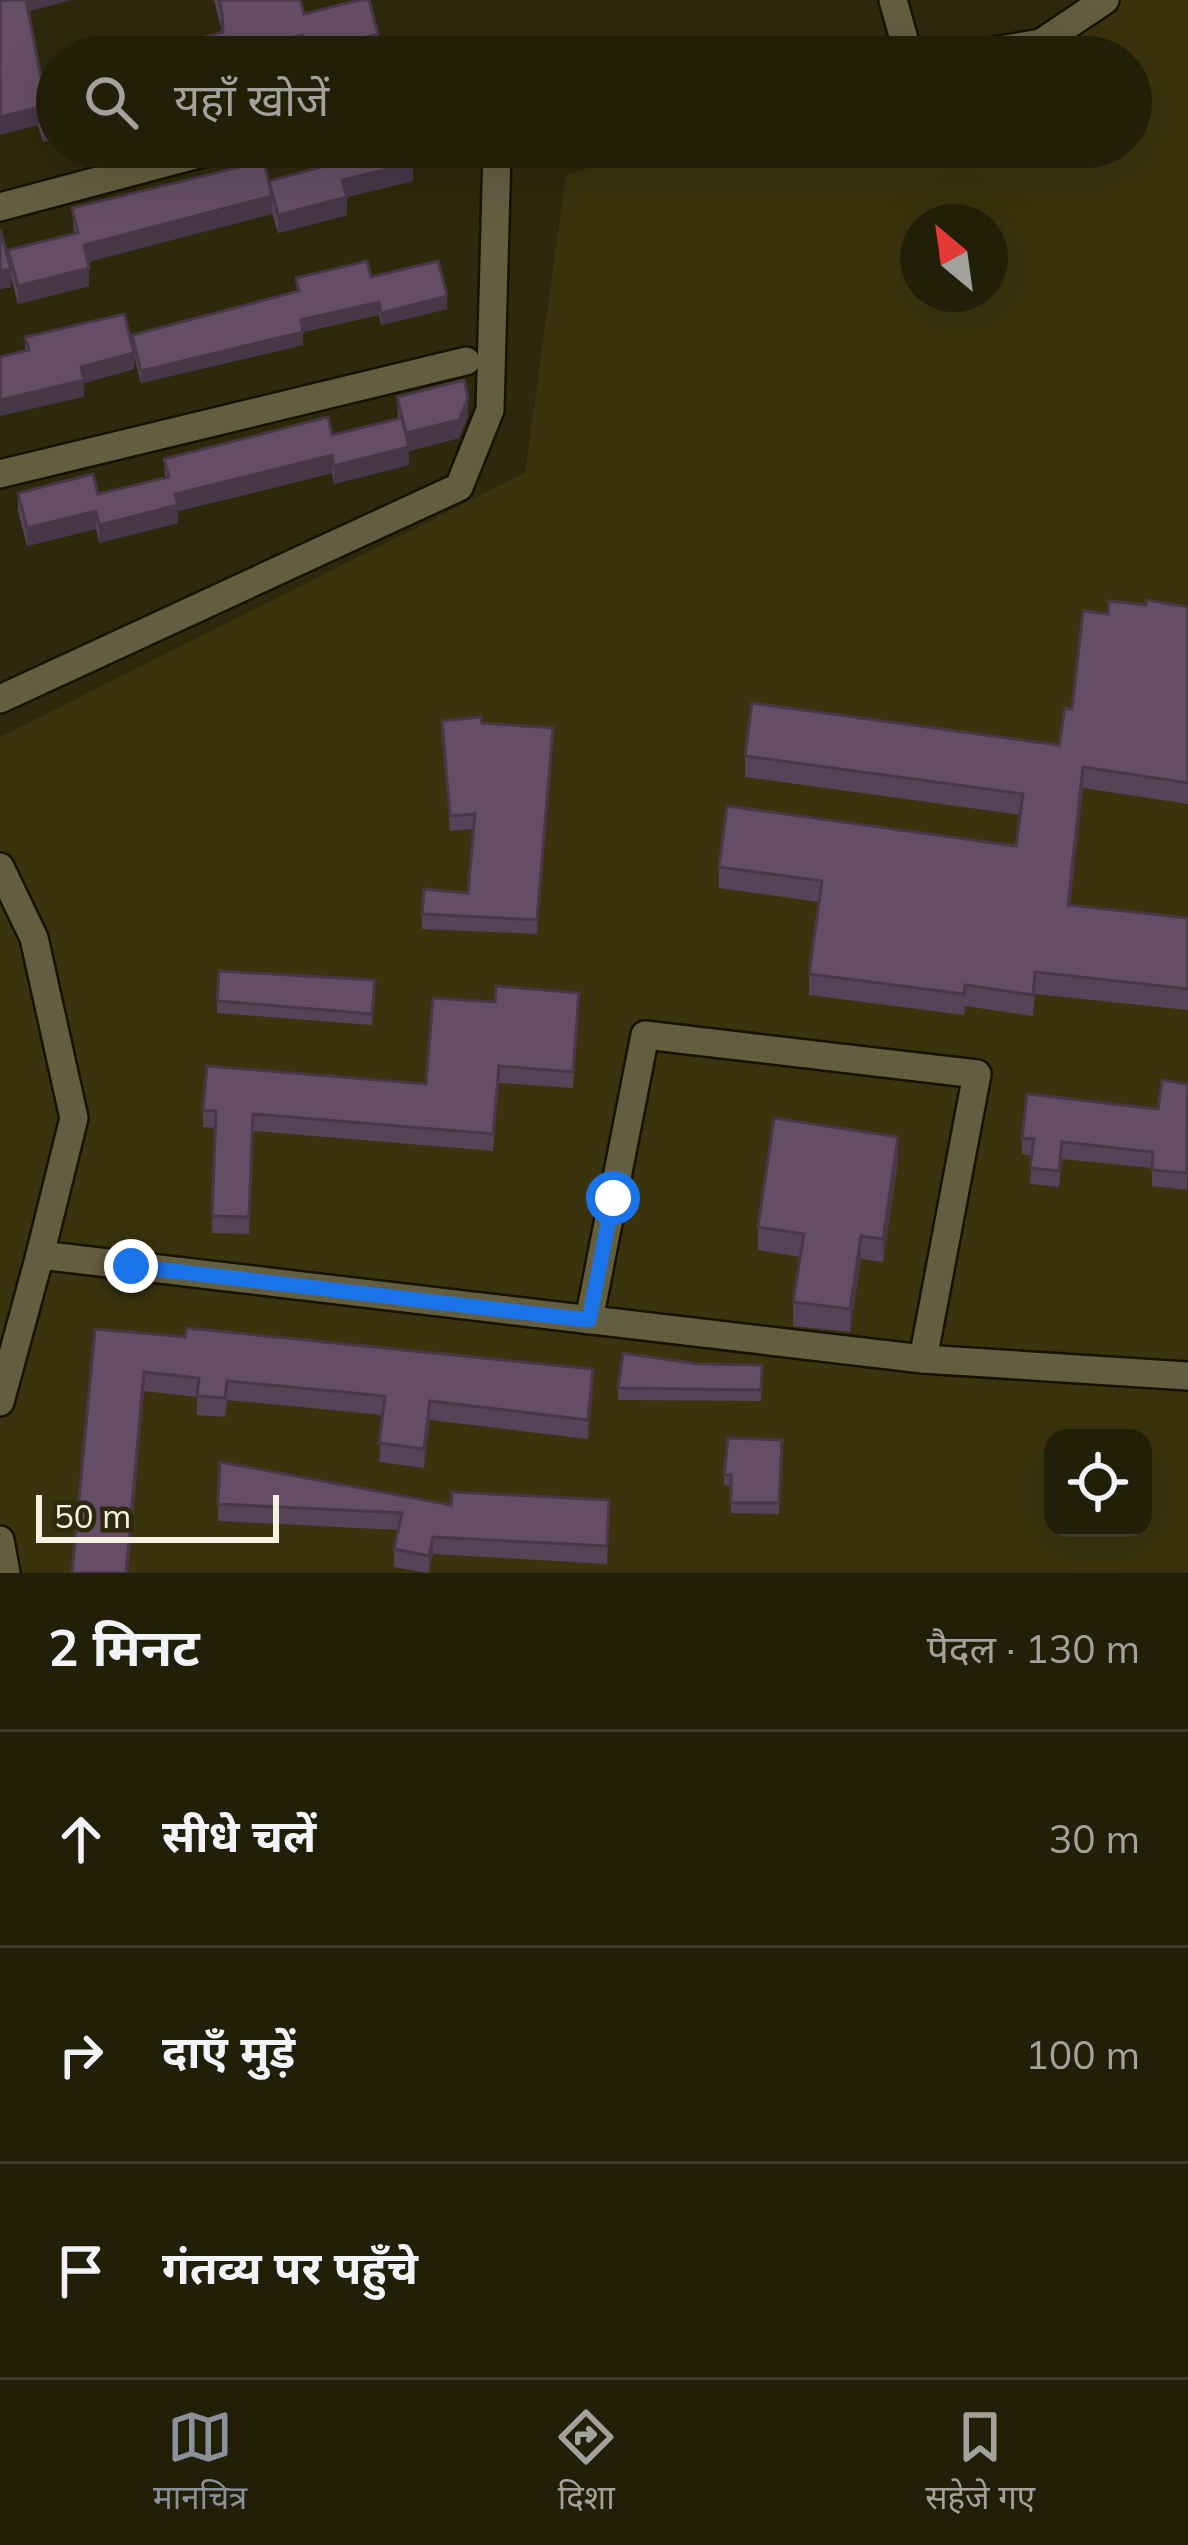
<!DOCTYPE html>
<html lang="hi">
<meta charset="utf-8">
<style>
:root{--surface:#221f09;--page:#2e2c17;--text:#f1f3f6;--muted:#a2a29c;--line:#3f3d2a;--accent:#8c9099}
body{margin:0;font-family:Mulish,"Noto Sans Devanagari",sans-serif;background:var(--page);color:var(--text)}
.controls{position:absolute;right:36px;bottom:36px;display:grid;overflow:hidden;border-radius:24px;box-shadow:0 12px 48px #0002}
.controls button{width:108px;height:108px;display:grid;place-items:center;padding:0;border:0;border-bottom:3px solid var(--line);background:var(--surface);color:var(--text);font:60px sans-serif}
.compass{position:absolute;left:900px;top:204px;width:108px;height:108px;border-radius:50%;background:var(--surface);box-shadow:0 12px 48px #0002;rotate:331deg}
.scale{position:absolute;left:36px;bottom:30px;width:243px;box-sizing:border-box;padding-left:12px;border:6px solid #f4f1e0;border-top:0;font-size:33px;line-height:42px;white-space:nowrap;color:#f4f1e0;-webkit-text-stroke:9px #2e290c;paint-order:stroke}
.stop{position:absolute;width:36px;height:36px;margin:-27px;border:9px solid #1a73e8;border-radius:50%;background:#fff}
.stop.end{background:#1a73e8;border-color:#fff;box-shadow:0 3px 12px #0008}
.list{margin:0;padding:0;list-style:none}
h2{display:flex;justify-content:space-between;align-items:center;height:156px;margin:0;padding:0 48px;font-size:51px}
h2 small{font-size:39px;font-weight:400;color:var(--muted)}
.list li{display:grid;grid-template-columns:78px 1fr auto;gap:36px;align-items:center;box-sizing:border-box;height:216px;padding:0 48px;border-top:3px solid var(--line)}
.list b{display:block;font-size:45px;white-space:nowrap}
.list em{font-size:39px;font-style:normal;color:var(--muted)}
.icon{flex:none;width:66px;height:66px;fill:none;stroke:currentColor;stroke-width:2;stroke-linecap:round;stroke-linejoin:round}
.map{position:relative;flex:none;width:1188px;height:1573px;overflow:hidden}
.search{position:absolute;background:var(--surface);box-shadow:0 12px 48px #0002;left:36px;right:36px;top:36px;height:132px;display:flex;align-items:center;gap:30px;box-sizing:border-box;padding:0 42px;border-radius:66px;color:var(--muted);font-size:45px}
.sheet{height:804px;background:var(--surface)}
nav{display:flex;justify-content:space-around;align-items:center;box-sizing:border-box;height:168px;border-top:3px solid var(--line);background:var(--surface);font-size:33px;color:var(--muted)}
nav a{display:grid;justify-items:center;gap:6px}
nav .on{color:var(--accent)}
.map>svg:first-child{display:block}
</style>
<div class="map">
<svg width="1188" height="1573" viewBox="0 0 1188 1573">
<rect width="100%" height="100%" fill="#2e290c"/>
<path fill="#3a330d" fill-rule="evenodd" d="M1090,0H1188V1573H0V737L525,473L566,175L659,147H1131V57H954L1060,25ZM918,222H990V294H918ZM1053,1438H1143V1528H1053Z"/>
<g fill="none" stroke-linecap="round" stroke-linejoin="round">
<g stroke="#171200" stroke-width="32">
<g id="minor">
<polyline points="893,0 909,57"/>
<polyline points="959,57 1041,43 1105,0"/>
<polyline points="0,207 225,147"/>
<polyline points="0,474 466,361"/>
<polyline points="0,699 459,487 490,410 497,151 519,147"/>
<polyline points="0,867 34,938 74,1118 40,1255 923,1359 1188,1376"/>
<polyline points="589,1320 645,1035 977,1074 923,1359"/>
<polyline points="0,1402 40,1255"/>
<polyline points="0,1540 6,1573"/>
</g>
</g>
<use href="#minor" stroke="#635e40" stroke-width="27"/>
</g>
<g fill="#574357">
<polygon points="0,0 71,0 28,11 42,83 57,79 57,138 43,142"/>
<polygon points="214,0 300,0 304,14 378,52 360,57 303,57 302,53 286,57 134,57 222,32"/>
<polygon points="332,147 413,181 347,197 347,215 278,233 272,213 88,262 89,286 18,304 11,277 11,287 0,289 0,229 8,259 8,250 74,234 72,208 269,181 332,164"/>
<polygon points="371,277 447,309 381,325 379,315 303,332 303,345 141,383 134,356 134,369 84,383 84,397 25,351 25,337 132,344 132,335 297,292 296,278"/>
<polygon points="397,397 468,416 459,438 409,451 409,465 334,484 332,473 244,495 178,511 178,523 99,543 96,529 27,546 18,511 18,493 98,494 165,478 164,459 332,435 398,419"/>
<polygon points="1146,605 1188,607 1188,804 1083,788 1070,905 1188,918 1188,1010 1035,994 1033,1016 965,1006 964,1015 809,995 809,974 819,902 719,888 719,867 1016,846 1021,815 745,777 745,756 1059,745 1108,614"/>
<polygon points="442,721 482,723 553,743 537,934 422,929 422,914 468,893 473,829 450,831"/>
<polygon points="375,992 372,1025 217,1013 217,1001"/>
<polygon points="579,1009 573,1088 499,1083 493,1151 253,1131 249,1234 212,1233 215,1128 203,1127 203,1110 426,1084"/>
<polygon points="1188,1084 1187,1190 1152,1186 1152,1168 1062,1159 1059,1187 1030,1184 1032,1156 1022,1154 1022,1138 1158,1109"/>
<polygon points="898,1160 883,1262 861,1259 850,1332 793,1326 793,1302 800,1257 758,1250 758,1227"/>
<polygon points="95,1329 593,1388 588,1439 430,1420 424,1468 379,1462 383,1415 227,1400 225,1417 197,1415 197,1397 144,1391 128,1573 72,1573"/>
<polygon points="762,1365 761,1401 618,1400 618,1388"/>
<polygon points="782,1440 779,1514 731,1513 731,1486 724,1485 724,1475"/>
<polygon points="218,1504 451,1505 609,1517 607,1564 433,1554 428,1573 394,1567 394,1549 398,1530 218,1521"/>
</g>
<g fill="#473747">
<polygon points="25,0 71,0 25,12"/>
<polygon points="378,34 378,52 360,57 306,57 306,53"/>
<polygon points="302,35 302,53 286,57 234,57 234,52"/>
<polygon points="39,107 39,125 0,135 0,117"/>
<polygon points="57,120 57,138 43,142 43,124"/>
<polygon points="413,163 413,181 342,198 342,180"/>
<polygon points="272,196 272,214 84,263 84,245"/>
<polygon points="347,197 347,215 278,233 278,215"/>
<polygon points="89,268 89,286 18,304 18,286"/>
<polygon points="11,269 11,287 0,289 0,271"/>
<polygon points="447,296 447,309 381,325 381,313"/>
<polygon points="379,302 379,315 301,332 301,320"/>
<polygon points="303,332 303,345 141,383 141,371"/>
<polygon points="134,353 134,369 84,383 84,397 0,416 0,400 81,367"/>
<polygon points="468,398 468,416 459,438 409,451 409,465 334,484 334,466 406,433"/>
<polygon points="332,455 332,473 178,511 178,523 99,543 99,525 175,494"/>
<polygon points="96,511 96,529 27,546 27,528"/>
<polygon points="553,728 553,743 537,934 537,920"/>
<polygon points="1083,767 1083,788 1068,926 1068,905"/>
<polygon points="898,1137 898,1160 883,1262 883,1239"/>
<polygon points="861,1236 861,1259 850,1332 850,1309"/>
<polygon points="593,1369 593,1388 588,1439 588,1420"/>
<polygon points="144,1372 144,1391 128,1573 126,1573"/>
<polygon points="430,1401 430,1420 424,1468 424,1449"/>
<polygon points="433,1537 433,1554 429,1573 429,1556"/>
</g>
<g fill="#654e65" stroke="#473747" stroke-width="3">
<polygon points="0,0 26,0 42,83 57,79 57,120 43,124 39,107 0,117"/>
<polygon points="219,0 300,0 304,14 359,0 369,0 378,34 306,53 302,35 234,52 235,57 134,57 223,32 222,13"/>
<polygon points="332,147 409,147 413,163 342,180 347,197 278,215 269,181 336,163"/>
<polygon points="264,161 272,196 84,245 89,268 18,286 8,250 78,233 72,208"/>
<polygon points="0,229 11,269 0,271"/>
<polygon points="367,261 371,277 438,261 447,296 381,313 379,302 301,320 303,332 141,371 132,335 299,291 296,278"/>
<polygon points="124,314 134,353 81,367 84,380 0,400 0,357 29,350 25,337"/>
<polygon points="464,380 468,398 459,420 406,433 397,397"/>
<polygon points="328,417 332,435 402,418 409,447 334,466 332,455 244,477 175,494 178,505 99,525 96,511 27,528 18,493 93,474 98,494 169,477 164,459"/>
<polygon points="1147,600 1188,607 1188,783 1083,767 1068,905 1188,918 1188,989 1035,972 1033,995 965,985 964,994 809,974 822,881 719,867 727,806 1016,846 1023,794 745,756 752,703 1059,745 1065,708 1072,709 1083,611 1108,614 1109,601 1146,605"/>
<polygon points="481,717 482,723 553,728 537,920 422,914 424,889 468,893 475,814 450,816 442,721"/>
<polygon points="219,971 375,980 372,1014 217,1001"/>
<polygon points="496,986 579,993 573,1072 499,1066 493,1134 253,1114 249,1217 212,1216 216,1111 203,1110 207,1066 426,1084 433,998 495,1002"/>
<polygon points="1162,1080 1188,1084 1187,1173 1152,1170 1153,1152 1062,1142 1059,1171 1030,1168 1034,1139 1022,1138 1027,1094 1158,1109"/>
<polygon points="774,1118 898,1137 883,1239 861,1236 850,1309 793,1302 804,1234 758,1227"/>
<polygon points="187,1328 593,1369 588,1420 430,1401 424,1449 379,1443 385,1396 227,1381 225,1398 197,1396 199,1378 144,1372 126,1573 72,1573 95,1329 185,1337"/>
<polygon points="623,1353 698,1364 762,1365 761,1390 618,1388"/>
<polygon points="728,1438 782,1440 779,1503 731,1503 731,1475 724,1475"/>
<polygon points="220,1462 451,1505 452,1492 609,1500 607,1546 433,1537 429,1556 394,1549 402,1513 218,1504"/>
</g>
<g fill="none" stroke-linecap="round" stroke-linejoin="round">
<polyline stroke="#1a73e8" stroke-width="15" points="131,1266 589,1320 613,1198"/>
</g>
</svg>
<div class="controls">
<button><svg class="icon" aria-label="locate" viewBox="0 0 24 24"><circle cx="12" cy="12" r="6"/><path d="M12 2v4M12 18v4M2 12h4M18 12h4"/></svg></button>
</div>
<svg class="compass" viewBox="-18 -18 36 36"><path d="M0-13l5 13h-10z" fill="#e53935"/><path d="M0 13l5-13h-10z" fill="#a2a29c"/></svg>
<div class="scale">50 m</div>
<div class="stop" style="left:613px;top:1198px"></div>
<div class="stop end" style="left:131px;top:1266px"></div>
<div class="search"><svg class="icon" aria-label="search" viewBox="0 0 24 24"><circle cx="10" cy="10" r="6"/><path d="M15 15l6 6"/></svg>यहाँ खोजें</div>
</div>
<section class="sheet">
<h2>2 मिनट<small>पैदल · 130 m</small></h2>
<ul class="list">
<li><svg class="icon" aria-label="ahead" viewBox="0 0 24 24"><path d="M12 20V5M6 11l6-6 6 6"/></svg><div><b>सीधे चलें</b></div><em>30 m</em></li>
<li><svg class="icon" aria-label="right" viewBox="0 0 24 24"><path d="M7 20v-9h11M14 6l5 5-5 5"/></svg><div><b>दाएँ मुड़ें</b></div><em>100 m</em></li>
<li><svg class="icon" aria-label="arrive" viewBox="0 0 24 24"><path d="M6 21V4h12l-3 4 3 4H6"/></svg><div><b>गंतव्य पर पहुँचे</b></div></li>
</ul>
</section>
<nav>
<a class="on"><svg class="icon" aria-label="map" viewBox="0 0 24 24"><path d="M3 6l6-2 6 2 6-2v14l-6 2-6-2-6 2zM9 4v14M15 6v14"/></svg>मानचित्र</a>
<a><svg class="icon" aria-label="directions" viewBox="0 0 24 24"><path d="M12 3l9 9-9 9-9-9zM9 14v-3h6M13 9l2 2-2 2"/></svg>दिशा</a>
<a><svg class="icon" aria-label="saved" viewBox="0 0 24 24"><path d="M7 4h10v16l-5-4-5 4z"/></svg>सहेजे गए</a>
</nav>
